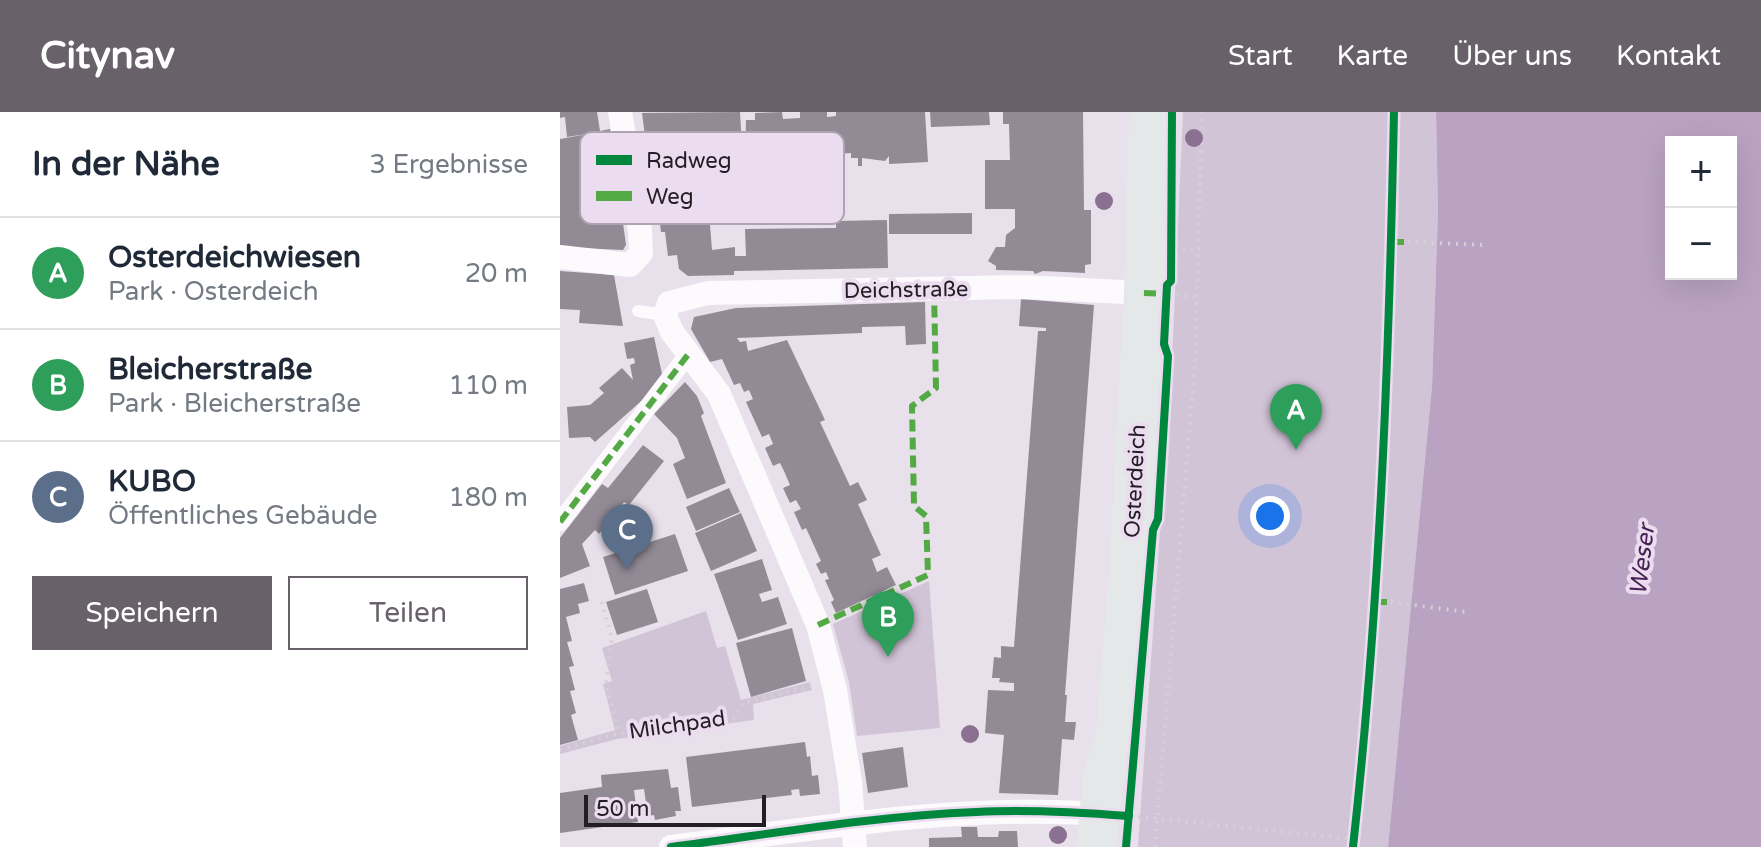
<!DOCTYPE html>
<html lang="de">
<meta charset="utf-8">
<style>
:root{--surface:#fff;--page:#f6f6f7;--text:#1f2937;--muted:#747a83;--line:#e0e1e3;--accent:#68616a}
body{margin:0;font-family:"Varela Round",sans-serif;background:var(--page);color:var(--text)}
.controls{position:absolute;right:24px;top:24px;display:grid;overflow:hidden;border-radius:0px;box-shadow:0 8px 32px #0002}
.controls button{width:72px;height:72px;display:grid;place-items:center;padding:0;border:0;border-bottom:2px solid var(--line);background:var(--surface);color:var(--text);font:40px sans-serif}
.scale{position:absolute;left:24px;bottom:20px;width:182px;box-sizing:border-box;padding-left:8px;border:4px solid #231d24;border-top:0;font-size:22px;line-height:28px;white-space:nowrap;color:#231d24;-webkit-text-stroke:6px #ebdcef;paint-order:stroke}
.you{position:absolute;left:710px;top:404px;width:28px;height:28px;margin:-20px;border:6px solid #fff;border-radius:50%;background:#1a73e8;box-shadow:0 0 0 12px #1a73e833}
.badge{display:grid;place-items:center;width:52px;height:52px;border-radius:50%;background:var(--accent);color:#fff;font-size:26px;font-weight:700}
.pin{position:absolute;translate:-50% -66px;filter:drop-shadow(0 2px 4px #0008)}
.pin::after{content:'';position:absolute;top:42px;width:28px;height:24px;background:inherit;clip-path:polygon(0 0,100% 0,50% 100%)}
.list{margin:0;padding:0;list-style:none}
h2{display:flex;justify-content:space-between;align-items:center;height:104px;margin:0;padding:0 32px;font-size:34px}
h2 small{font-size:26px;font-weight:400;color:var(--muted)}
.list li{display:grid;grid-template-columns:52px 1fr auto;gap:24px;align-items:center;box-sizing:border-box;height:112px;padding:0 32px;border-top:2px solid var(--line)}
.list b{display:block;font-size:30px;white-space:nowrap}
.list p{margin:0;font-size:26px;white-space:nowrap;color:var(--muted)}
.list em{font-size:26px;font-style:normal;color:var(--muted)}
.actions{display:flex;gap:16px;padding:24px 32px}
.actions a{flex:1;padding:18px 0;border:2px solid var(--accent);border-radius:0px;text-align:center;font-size:28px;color:var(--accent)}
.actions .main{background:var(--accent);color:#fff}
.map{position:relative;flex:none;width:1201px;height:735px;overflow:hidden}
header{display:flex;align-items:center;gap:48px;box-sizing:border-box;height:112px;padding:0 40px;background:var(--accent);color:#fff}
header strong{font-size:38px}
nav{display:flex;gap:44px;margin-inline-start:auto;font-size:28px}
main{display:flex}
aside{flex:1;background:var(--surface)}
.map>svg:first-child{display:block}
</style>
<header>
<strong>Citynav</strong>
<nav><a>Start</a><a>Karte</a><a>Über uns</a><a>Kontakt</a></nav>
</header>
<main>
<aside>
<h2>In der Nähe<small>3 Ergebnisse</small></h2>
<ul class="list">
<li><span class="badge" style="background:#2e9e5b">A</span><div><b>Osterdeichwiesen</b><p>Park · Osterdeich</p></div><em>20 m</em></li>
<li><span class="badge" style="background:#2e9e5b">B</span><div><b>Bleicherstraße</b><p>Park · Bleicherstraße</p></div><em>110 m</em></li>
<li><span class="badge" style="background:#5c6f8a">C</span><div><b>KUBO</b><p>Öffentliches Gebäude</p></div><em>180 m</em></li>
</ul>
<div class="actions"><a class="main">Speichern</a><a>Teilen</a></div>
</aside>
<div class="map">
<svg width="1201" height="735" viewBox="0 0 1201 735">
<rect width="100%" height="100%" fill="#e8e0eb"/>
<g fill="#d2c4d7">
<polygon points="623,0 876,0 878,99 872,274 828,735 578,735 612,246"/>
<polygon points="369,469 380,616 297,624 289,570 273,512"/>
<polygon points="146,499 157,536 165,534 181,588 250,570 252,578 193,592 194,608 57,627 0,642 0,634 55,618 43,572 52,569 42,536"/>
</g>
<path fill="#baa3c2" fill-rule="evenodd" d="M876,0H1201V735H828L872,274L878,99ZM1171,30V162H1111V30Z"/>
<g fill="#928a95">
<polygon points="0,0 37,0 40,19 50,17 66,133 63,138 0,135 0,27 33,21 7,25 5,5 0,6"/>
<polygon points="180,0 182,34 118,39 119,44 133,42 135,52 142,51 146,81 138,82 139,91 141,102 149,101 152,138 175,135 175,144 186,144 185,117 276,116 276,109 327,108 328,156 174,159 174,163 128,164 119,157 117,143 108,144 105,120 101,120 92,47 88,48 82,1"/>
<polygon points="222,0 223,7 240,6 240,0 267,0 267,5 276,4 276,0 365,0 368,50 329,52 329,44 325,49 302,46 302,54 298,54 298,46 291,46 291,41 278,42 278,53 274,53 273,45 237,47 238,54 229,55 229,47 191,49 191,57 185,57 186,8 195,8 195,1"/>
<polygon points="370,0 429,0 430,13 371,15"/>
<polygon points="443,0 523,0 524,98 531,98 531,152 525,153 525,161 483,159 475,162 473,159 436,158 436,154 428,149 436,135 445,135 446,123 455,116 455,97 425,97 425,48 450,48 449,12 443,12"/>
<polygon points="412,101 412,122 329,122 329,102"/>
<polygon points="0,159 54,163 63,214 19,211 20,198 0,197"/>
<polygon points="461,187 534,193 505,583 507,583 505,610 516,610 514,628 502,627 498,683 439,681 444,623 425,621 428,578 454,579 454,571 439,570 440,566 432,566 434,545 441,546 441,534 454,535 478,219 486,219 486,216 459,214"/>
<polygon points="365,190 366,232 346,233 345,214 302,215 302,221 177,226 180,230 186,229 188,239 227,228 265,308 260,310 290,374 298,370 307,388 298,392 321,443 312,447 317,460 327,455 336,473 276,501 271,490 274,488 265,468 269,467 266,460 261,462 256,452 261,449 246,416 242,418 234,400 241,397 236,388 230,391 223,376 230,373 224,359 220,351 213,354 205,336 213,332 209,322 202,325 186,290 193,287 189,278 184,280 180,271 174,273 162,247 150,250 131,217 134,205 176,196"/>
<polygon points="94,225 102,262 87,284 35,330 30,325 9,326 7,295 30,293 44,281 39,276 62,256 73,268 70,253 75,251 74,246 67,247 64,231"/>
<polygon points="125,270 137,284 144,301 141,304 166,371 127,387 113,352 125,346 117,326 94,302"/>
<polygon points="83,333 104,349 69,393 64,390 39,422 35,418 22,432 30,454 0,466 0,426 42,372 48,376"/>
<polygon points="169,376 180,400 136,419 126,395"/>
<polygon points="181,401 197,439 151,459 135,421"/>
<polygon points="115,422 128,459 55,483 43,445"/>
<polygon points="202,447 212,478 199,482 202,490 218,485 227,512 178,528 154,462"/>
<polygon points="24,471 29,489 18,492 20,501 6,505 12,529 7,530 14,554 9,555 15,578 10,579 16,601 11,603 18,628 0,633 0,477"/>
<polygon points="87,477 98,510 57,523 46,490"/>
<polygon points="232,516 246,569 191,585 176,531"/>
<polygon points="245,630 247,645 250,644 252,664 258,663 260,682 240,684 239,677 231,678 232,683 132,695 126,645"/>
<polygon points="343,635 348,675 308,681 302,641"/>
<polygon points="108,657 111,676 118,675 121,699 115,699 116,704 95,708 94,703 88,704 84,677 74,678 78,710 0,721 0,681 42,675 41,663"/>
<polygon points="401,715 417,715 418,725 438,725 439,719 457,719 458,735 369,735 369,726 402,725"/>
</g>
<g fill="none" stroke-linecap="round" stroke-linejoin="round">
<g stroke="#d4d2d4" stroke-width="4" stroke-dasharray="2 6" stroke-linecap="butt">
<polyline points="848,130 925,133"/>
<polyline points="615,137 640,138"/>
<polyline points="617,183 638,185"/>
<polyline points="42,490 52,526 46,572 59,621"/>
<polyline points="831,490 907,500"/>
<polyline points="0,638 59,621 173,607 183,591 251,574"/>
<polyline points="570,704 794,727"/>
<polyline points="595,735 635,251 642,0"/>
<path d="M793,735C820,491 829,245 834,0"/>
</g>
<polyline stroke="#fcfafc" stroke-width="12" points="78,199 105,203"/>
<polyline stroke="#fcfafc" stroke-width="18" points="0,410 130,240"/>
<g stroke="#fcfafc" stroke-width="24">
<polyline points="0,145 70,153 81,141 80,119 60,0"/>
<path d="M111,735C253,717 396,692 539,702"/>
<polyline points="295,735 290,670 275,578 258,513 159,282 112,220 105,203 109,191 148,181 464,175 584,181"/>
</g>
<polyline stroke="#e5e8e8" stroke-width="40" points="536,735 543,667 556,621 569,459 584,181 589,0"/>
<g stroke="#53a944" stroke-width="6" stroke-dasharray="12 6" stroke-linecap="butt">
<polyline points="832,130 848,130"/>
<polyline points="584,181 606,182"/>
<polyline points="0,410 130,240"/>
<polyline points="815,490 831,490"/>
<polyline points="258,513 368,463 366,404 354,394 352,294 376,276 374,177"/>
</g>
<g stroke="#ebdcef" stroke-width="13">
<g id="cycleway">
<path d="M111,735C212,722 314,704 416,700C467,697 518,700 569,704"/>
<polyline points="566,735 593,418 598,407 608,244 604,232 607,173 611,169 612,0"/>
<path d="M793,735C820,491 829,245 834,0"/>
</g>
</g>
<use href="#cycleway" stroke="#00873e" stroke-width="8"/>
</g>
<g fill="#8a7191">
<circle cx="634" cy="26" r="9"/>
<circle cx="544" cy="89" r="9"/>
<circle cx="410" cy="622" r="9"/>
<circle cx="498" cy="723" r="9"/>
</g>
<g text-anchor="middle" stroke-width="8" stroke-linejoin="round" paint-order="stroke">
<g font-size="22" fill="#231d24" stroke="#ebdcef">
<text transform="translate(346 177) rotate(-1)" y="8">Deichstraße</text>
<text transform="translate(574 369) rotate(-87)" y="8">Osterdeich</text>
<text transform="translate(117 612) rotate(-8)" y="8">Milchpad</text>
</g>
<g font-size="24" font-style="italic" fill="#492254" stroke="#ebdcef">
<text transform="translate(1082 448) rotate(-83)" y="8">Weser</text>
</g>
</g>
<rect x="20" y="20" width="264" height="92" rx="12" fill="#ebdcef" stroke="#afa3b2" stroke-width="2"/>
<rect x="36" y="43" width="36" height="10" fill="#00873e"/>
<rect x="36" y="79" width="36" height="10" fill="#53a944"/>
<g font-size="22" fill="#231d24">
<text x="86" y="56">Radweg</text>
<text x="86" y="92">Weg</text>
</g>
</svg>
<div class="controls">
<button>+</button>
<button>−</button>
</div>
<div class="scale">50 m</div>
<div class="you"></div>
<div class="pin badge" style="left:736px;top:338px;background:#2e9e5b">A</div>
<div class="pin badge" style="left:328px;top:545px;background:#2e9e5b">B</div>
<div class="pin badge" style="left:67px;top:458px;background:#5c6f8a">C</div>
</div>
</main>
